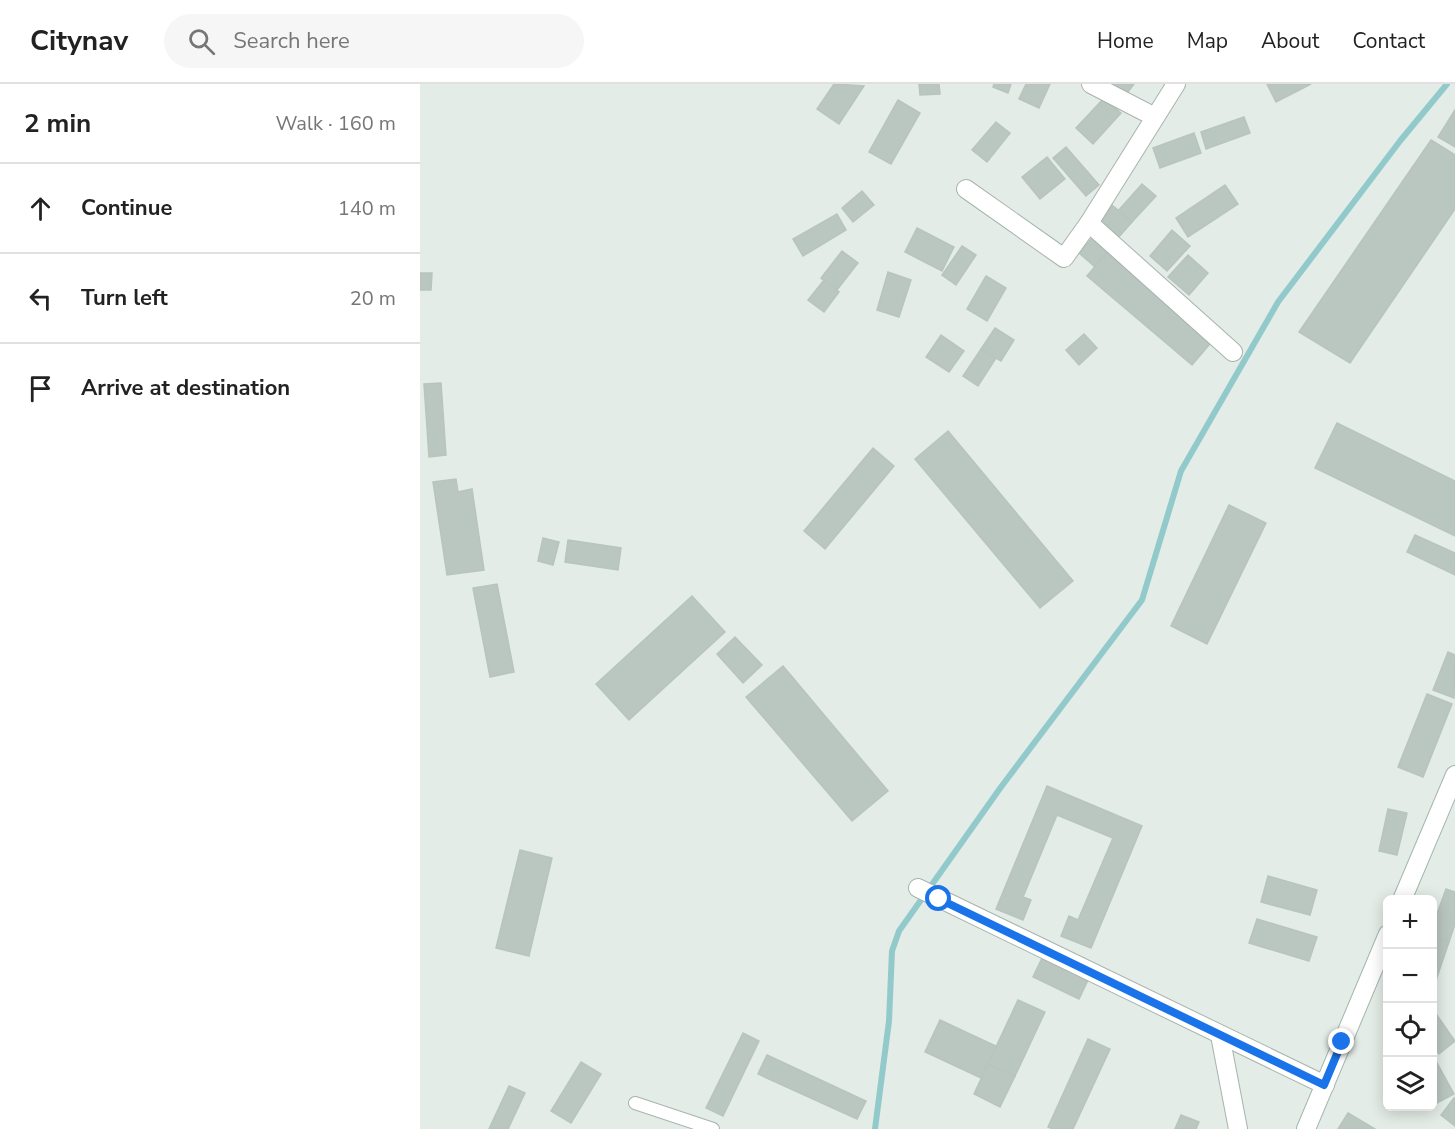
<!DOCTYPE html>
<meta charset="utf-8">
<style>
:root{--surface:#fff;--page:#f6f6f6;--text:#222;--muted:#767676;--line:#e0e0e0}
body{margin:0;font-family:"Nunito Sans",sans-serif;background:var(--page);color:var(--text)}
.controls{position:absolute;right:18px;bottom:18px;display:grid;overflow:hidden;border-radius:9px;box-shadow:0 3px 15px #0003}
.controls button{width:54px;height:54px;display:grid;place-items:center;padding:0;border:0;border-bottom:2px solid var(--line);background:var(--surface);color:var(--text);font:30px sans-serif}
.stop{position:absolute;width:18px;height:18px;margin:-14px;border:4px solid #1a73e8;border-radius:50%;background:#fff}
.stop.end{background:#1a73e8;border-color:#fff;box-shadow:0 2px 6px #0008}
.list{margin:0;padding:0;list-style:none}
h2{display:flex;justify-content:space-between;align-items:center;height:78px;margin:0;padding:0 24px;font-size:26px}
h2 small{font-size:20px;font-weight:400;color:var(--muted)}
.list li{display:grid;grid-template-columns:39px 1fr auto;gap:18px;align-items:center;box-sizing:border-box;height:90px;padding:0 24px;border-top:2px solid var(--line)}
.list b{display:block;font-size:22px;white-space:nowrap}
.list em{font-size:20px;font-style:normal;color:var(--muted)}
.icon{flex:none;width:33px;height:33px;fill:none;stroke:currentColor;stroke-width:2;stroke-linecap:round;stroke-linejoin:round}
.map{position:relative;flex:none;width:1035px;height:1045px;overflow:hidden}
header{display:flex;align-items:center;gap:36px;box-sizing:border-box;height:84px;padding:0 30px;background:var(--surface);border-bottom:2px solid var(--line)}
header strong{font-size:28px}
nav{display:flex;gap:33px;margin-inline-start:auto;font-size:21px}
.search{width:420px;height:54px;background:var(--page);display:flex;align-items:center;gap:15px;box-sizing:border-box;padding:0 21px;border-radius:33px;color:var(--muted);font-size:22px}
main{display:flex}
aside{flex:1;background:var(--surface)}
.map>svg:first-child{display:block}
</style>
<header>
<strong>Citynav</strong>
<div class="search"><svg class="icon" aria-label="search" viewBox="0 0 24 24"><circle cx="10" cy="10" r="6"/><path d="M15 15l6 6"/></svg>Search here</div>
<nav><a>Home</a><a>Map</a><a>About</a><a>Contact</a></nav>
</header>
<main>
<aside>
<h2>2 min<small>Walk · 160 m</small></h2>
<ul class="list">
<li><svg class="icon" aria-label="ahead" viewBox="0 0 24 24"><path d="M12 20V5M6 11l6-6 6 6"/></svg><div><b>Continue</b></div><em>140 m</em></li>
<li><svg class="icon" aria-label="left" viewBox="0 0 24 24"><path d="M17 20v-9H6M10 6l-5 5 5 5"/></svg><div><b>Turn left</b></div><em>20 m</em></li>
<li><svg class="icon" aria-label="arrive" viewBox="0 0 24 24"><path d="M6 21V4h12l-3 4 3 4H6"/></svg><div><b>Arrive at destination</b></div></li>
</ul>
</aside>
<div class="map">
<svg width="1035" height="1045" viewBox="0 0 1035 1045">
<rect width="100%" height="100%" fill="#e4ece7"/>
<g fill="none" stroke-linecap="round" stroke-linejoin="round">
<polyline stroke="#92cacb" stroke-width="6" points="455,1045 469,937 472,867 479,847 581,703 722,516 761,387 858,218 980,57 1027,0"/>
</g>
<g fill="#bac6c0" stroke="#b7c5bd" stroke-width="1.5">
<polygon points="414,0 444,2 419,40 397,25"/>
<polygon points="499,0 519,0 520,10 500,11"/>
<polygon points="574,0 591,0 588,9 573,3"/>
<polygon points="606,0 630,0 619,24 599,15"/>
<polygon points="690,0 714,0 705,12"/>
<polygon points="847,0 891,0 856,18"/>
<polygon points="684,14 701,29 673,60 656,44"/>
<polygon points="478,16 500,29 471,80 449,68"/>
<polygon points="1035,26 1035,63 1018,53"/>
<polygon points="824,33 830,49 786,65 781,48"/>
<polygon points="576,38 590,49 567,78 552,66"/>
<polygon points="774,49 781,69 740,84 733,64"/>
<polygon points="1011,56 1035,71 1035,125 930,279 879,248"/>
<polygon points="646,63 679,101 666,112 633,74"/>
<polygon points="627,73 645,95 620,115 602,93"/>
<polygon points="722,100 736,112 712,138 698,127"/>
<polygon points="805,101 818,120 768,153 756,134"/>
<polygon points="442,107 454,121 433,138 422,124"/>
<polygon points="692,121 712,138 698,154 678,136"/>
<polygon points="417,130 426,146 383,172 373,155"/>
<polygon points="497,144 534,163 522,187 485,168"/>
<polygon points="752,146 770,162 747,187 730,172"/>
<polygon points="674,152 689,166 675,183 659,169"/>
<polygon points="542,162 556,171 536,201 522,191"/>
<polygon points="689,166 794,255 772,281 667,192"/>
<polygon points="422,167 438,179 417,206 401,194"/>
<polygon points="768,171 788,189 769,211 748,193"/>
<polygon points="468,188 491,196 479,233 457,226"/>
<polygon points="0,189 12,189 11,206 0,206"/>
<polygon points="566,192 586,204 567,237 547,225"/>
<polygon points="404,196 419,208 404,228 388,216"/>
<polygon points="575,244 594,256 581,277 561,265"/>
<polygon points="664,250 677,264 659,281 646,266"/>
<polygon points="521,251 544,267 529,288 506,273"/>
<polygon points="561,265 576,274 558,302 543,292"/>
<polygon points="21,299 26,371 9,373 4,300"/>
<polygon points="917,339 1035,397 1035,452 895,384"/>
<polygon points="528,347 653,497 620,524 495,375"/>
<polygon points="453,364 474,382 405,465 384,447"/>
<polygon points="36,395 38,408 52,405 64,486 27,491 13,398"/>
<polygon points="809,421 846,439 787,560 751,542"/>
<polygon points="995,451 1035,469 1035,491 987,468"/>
<polygon points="123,454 139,458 133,481 118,477"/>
<polygon points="148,456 201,464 198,486 145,478"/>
<polygon points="77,500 94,588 70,593 53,504"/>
<polygon points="272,512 305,548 209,636 176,600"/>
<polygon points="315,553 342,581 323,599 297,570"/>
<polygon points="1028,568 1035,571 1034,614 1013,606"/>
<polygon points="363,582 468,707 432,737 326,613"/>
<polygon points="1007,610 1032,620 1003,693 978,683"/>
<polygon points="627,702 722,742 671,864 641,852 649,832 658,836 693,754 637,731 603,813 611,816 603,836 576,825"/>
<polygon points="968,725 987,729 977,771 959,767"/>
<polygon points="100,766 132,774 109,872 76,864"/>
<polygon points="848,792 897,806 890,831 841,818"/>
<polygon points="1026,805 1035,808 1035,840 1029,858 1012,853 1012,844"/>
<polygon points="837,835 897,853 889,877 829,859"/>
<polygon points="1012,853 1029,858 1016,896 1012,895"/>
<polygon points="622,874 668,896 659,915 613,893"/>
<polygon points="598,916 625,928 595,992 568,980"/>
<polygon points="1012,924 1035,957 1019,970 1012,960"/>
<polygon points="520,936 576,962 561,994 505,968"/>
<polygon points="323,949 339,957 303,1032 286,1024"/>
<polygon points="668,955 690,965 653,1045 633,1045 628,1043"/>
<polygon points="347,971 446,1017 437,1035 338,990"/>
<polygon points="1016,977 1034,1010 1017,1019 1012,1010 1012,979"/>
<polygon points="161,978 181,990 151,1039 131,1027"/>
<polygon points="568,980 595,992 580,1023 554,1010"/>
<polygon points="89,1002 105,1009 88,1045 69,1045"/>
<polygon points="1034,1014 1035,1015 1035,1042 1021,1031"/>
<polygon points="928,1029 955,1045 918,1045"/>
<polygon points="761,1031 779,1038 776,1045 755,1045"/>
</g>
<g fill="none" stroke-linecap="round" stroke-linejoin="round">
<g stroke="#a7b4ad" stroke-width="14">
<polyline id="lane" points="215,1019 293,1045"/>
</g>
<g stroke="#a7b4ad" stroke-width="20">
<g id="street">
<polyline points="671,0 735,33"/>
<polyline points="546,105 644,174 669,139 756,0"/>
<polyline points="669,139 813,268"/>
<polyline points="498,804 905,1001"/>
<polyline points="800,951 818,1045"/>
</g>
</g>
<g stroke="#a3b6ad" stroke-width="20">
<g id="secondary">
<polyline points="982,816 1035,691"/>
<polyline points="886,1045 968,850"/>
</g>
</g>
<use href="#lane" stroke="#fff" stroke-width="12"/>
<use href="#street" stroke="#fff" stroke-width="18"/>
<use href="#secondary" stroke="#fff" stroke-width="18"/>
</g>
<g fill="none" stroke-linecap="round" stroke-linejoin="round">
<polyline stroke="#1a73e8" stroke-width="8" points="519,815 904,1001 922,958"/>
</g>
</svg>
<div class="controls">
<button>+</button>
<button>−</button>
<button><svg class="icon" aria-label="locate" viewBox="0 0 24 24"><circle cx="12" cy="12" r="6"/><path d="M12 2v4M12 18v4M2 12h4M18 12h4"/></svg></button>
<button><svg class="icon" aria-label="layers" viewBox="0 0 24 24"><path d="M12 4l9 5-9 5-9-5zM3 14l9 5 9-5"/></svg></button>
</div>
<div class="stop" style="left:519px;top:815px"></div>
<div class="stop end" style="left:922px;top:958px"></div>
</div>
</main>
